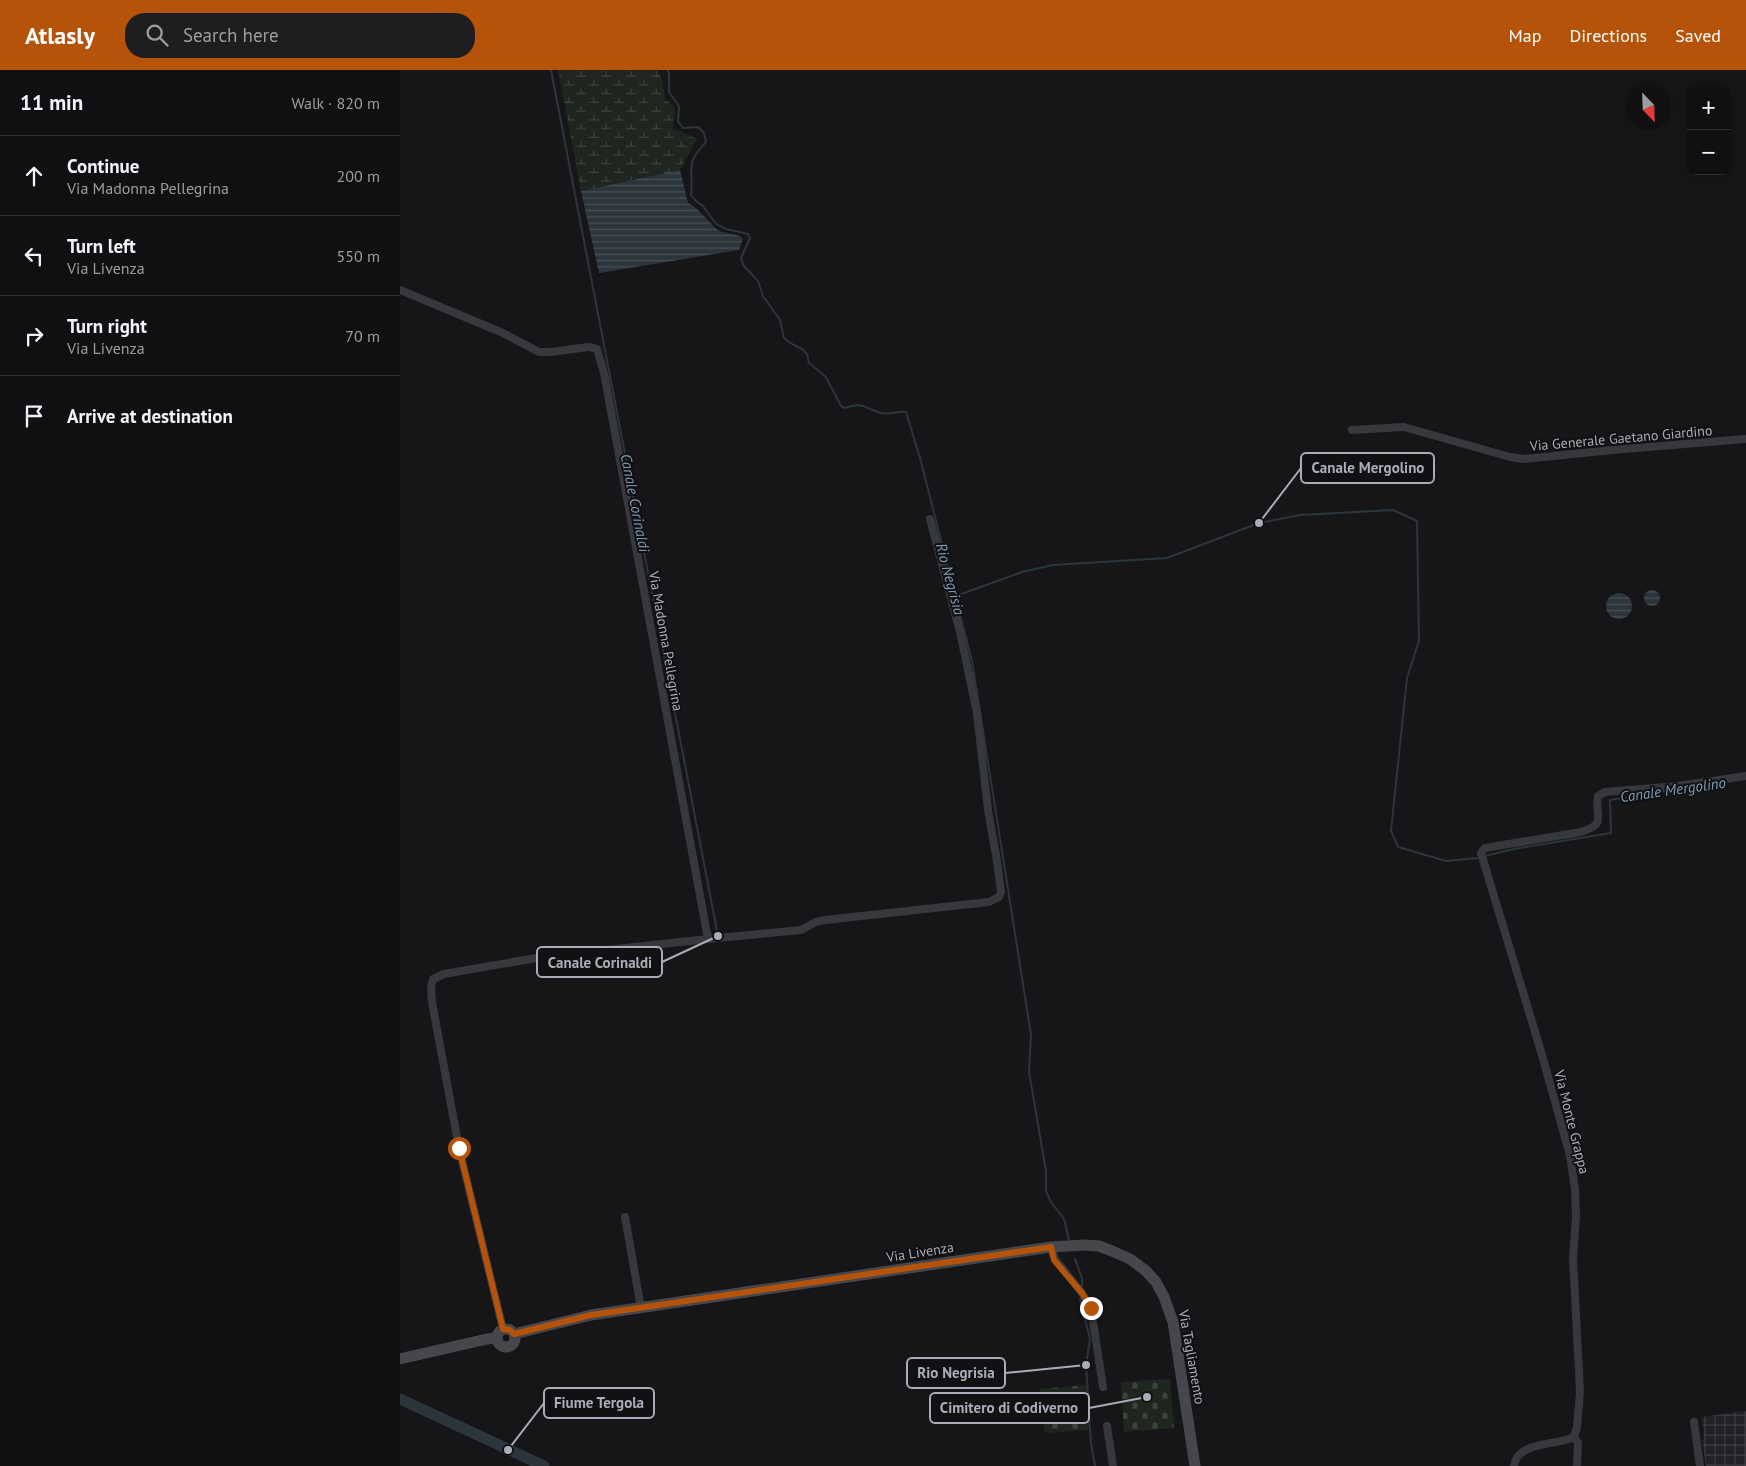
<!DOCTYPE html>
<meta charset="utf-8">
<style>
:root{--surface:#101012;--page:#1e1e20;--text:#f1f3f6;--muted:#9c9d9f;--line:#303032;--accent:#b45309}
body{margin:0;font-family:"PT Sans",sans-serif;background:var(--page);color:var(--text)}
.controls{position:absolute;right:15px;top:15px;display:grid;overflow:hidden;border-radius:10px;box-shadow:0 2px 8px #0003}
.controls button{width:45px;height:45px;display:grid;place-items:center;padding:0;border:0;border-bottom:1px solid var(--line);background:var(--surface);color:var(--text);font:25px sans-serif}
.compass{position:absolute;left:1226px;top:15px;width:45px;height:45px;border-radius:50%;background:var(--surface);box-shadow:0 2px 8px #0003;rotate:157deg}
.stop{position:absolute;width:15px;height:15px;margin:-11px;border:4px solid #b45309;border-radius:50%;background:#fff}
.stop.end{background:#b45309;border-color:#fff;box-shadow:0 1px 5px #0008}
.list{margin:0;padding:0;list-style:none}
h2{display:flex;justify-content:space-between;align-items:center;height:65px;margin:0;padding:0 20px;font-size:21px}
h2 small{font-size:16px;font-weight:400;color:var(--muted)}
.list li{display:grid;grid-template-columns:32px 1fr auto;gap:15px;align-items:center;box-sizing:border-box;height:80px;padding:0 20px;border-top:1px solid var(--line)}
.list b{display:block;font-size:19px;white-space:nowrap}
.list p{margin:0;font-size:16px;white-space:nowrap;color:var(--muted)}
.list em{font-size:16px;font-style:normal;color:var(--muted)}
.icon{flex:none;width:28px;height:28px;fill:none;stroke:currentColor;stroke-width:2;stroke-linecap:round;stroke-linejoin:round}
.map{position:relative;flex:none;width:1346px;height:1396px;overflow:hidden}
header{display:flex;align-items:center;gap:30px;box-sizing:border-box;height:70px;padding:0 25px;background:var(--accent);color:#fff}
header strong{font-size:24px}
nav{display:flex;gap:28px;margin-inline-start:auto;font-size:18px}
.search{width:350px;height:45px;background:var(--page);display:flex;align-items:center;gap:12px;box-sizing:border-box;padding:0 18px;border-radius:20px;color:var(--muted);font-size:19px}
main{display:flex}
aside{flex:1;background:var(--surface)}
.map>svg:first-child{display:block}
</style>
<header>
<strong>Atlasly</strong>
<div class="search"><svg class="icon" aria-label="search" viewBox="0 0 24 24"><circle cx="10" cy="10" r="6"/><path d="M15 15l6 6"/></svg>Search here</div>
<nav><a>Map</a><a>Directions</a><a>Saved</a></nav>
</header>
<main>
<aside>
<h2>11 min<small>Walk · 820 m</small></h2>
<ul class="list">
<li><svg class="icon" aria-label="ahead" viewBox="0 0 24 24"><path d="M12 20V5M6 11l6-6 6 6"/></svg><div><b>Continue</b><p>Via Madonna Pellegrina</p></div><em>200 m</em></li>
<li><svg class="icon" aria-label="left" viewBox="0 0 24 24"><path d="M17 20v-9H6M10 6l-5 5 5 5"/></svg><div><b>Turn left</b><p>Via Livenza</p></div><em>550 m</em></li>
<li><svg class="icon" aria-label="right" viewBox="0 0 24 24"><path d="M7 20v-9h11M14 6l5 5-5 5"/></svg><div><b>Turn right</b><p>Via Livenza</p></div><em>70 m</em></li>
<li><svg class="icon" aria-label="arrive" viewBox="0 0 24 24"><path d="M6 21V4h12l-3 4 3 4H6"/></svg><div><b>Arrive at destination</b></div></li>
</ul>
</aside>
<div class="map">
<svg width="1346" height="1396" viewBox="0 0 1346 1396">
<defs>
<pattern id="industrial-grid" width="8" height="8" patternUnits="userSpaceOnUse" patternTransform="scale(1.25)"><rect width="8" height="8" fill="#222225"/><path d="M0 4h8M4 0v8" fill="none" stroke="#3f3f43"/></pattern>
<pattern id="wetland-marsh" width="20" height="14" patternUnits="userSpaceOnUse" patternTransform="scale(1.25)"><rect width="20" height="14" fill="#1e261f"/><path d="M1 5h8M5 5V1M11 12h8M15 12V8" fill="none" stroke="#3c433d"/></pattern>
<pattern id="cemetery-stones" width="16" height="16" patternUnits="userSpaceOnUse" patternTransform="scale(1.25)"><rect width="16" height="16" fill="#1e261f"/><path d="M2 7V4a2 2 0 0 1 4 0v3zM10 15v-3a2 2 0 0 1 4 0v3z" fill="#3c433d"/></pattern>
<pattern id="water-rules" width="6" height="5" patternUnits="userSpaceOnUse" patternTransform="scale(1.25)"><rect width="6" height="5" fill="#2c353c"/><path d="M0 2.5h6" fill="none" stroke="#485056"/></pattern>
</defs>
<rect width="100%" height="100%" fill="#161618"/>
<polygon fill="url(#industrial-grid)" points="1346,1341 1346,1396 1306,1396 1302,1370 1304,1369 1302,1347"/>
<polygon fill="url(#wetland-marsh)" points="158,0 258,0 262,10 265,29 275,38 273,58 297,69 280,100 181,121"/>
<g fill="url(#cemetery-stones)">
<polygon points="770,1309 774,1358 724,1362 721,1312"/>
<polygon points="687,1315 690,1360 647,1363 647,1361 644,1361 640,1319"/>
</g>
<g fill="url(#water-rules)">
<path d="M280,100L288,133C301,140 307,151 318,160C326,165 337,162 343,169L339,180L199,203L181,121Z"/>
<circle cx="1252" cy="528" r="8"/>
<circle cx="1219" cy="536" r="13"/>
</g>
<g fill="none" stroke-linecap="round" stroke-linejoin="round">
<g stroke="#2c353c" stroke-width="2">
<polyline points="151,0 318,866"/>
<path d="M268,0L269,4V22L279,36L278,51L283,58L298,57L304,63L306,72C284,95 294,98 291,125L295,130L303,136L316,154L326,159L348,164L350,168L341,188L343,195L358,211L363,226L380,250L384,268L392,274L402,279L407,284L409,293L426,307L441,336L445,338C462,331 466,339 481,343C488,345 498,341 506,342L520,388L572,591L631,965L629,1002L646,1101V1121L651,1132L664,1149L669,1170"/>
<polyline points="556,526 622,502 653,495 767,488 859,453 900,445 993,440 1017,451 1019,571 1007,608 991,761 998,777 1046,791 1078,788"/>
<polyline points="1085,786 1114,779 1211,763 1210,730 1272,720"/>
<polyline points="675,1189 682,1208 682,1217"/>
<polyline points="680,1229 690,1269 686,1295 691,1374 695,1396"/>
</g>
<polyline stroke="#2c353c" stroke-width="11" points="0,1329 144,1396"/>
<g stroke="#37383d" stroke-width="8">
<polyline points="0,220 103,263 139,282 150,282 189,277 197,279 204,303 308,869 401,860 416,852 425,850 589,832 599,827 601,822 597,791 588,740 577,643 560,562 530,449"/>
<polyline points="952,360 1004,357 1110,387 1124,389 1212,380 1346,369"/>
<polyline points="225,1147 241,1238"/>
<polyline points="651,1177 655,1189 682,1223 691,1238 703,1317"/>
<polyline points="103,1259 59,1078 32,932 31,917 33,909 44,904 142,887 308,869"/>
<polyline points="1294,1352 1300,1396"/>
<polyline points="707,1356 713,1396"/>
<path d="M1114,1396C1117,1371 1156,1376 1174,1367"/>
<path d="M1177,1396L1178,1373L1174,1367L1177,1357L1180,1322L1173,1187L1176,1147L1175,1119L1170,1086L1142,985L1081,783L1085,778L1181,762C1208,753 1194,748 1198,726L1205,722L1278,716L1346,706"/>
</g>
<g stroke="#45474d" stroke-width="11">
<circle cx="106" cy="1268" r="9"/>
<polyline points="114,1264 191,1245 651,1177 684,1175 699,1176 712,1181 730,1189 746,1201 756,1212 764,1227 773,1252 795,1396"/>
<polyline points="0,1289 87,1269 97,1268"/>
</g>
</g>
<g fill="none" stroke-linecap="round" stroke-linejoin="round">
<polyline stroke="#b45309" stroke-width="6" points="59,1078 103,1259 110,1260 114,1264 191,1245 651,1177 654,1190 682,1223 691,1238"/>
</g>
<g text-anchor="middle" stroke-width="4" stroke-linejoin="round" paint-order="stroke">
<g font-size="14" fill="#a8adb8" stroke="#111113">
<text transform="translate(1221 368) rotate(-5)" y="5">Via Generale Gaetano Giardino</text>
<text transform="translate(266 571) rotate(80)" y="5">Via Madonna Pellegrina</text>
<text transform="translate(1172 1052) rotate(76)" y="5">Via Monte Grappa</text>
<text transform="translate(520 1182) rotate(-9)" y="5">Via Livenza</text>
<text transform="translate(792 1287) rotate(80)" y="5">Via Tagliamento</text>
</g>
<g font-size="15" font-style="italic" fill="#7f9bb3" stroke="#111113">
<text transform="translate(235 433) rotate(79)" y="5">Canale Corinaldi</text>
<text transform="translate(550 509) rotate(75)" y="5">Rio Negrisia</text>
<text transform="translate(1273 720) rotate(-8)" y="5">Canale Mergolino</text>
</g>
</g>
<path fill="none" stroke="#a8adb8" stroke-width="2" d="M859 453L901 398M318 866L262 892M686 1295L605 1303M108 1380L144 1333M747 1327L689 1338"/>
<g fill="#a8adb8" stroke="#111113" stroke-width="2">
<circle cx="859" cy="453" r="5"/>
<circle cx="318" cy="866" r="5"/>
<circle cx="686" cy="1295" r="5"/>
<circle cx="108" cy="1380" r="5"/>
<circle cx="747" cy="1327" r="5"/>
</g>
<g fill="#111113" stroke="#a8adb8" stroke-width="2">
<rect x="901" y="383" width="133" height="30" rx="5"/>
<rect x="137" y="877" width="125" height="30" rx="5"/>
<rect x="507" y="1288" width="98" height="30" rx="5"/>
<rect x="144" y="1318" width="110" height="30" rx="5"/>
<rect x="530" y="1323" width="159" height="30" rx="5"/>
</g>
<g font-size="15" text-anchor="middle" font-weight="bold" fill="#a8adb8">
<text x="968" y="403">Canale Mergolino</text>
<text x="200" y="898">Canale Corinaldi</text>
<text x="556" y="1308">Rio Negrisia</text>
<text x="199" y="1338">Fiume Tergola</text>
<text x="609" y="1343">Cimitero di Codiverno</text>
</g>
</svg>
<div class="controls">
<button>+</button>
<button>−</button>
</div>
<svg class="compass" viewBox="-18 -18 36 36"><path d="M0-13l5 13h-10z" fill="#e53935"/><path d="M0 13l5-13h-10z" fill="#9c9d9f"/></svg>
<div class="stop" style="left:59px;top:1078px"></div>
<div class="stop end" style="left:691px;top:1238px"></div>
</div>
</main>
